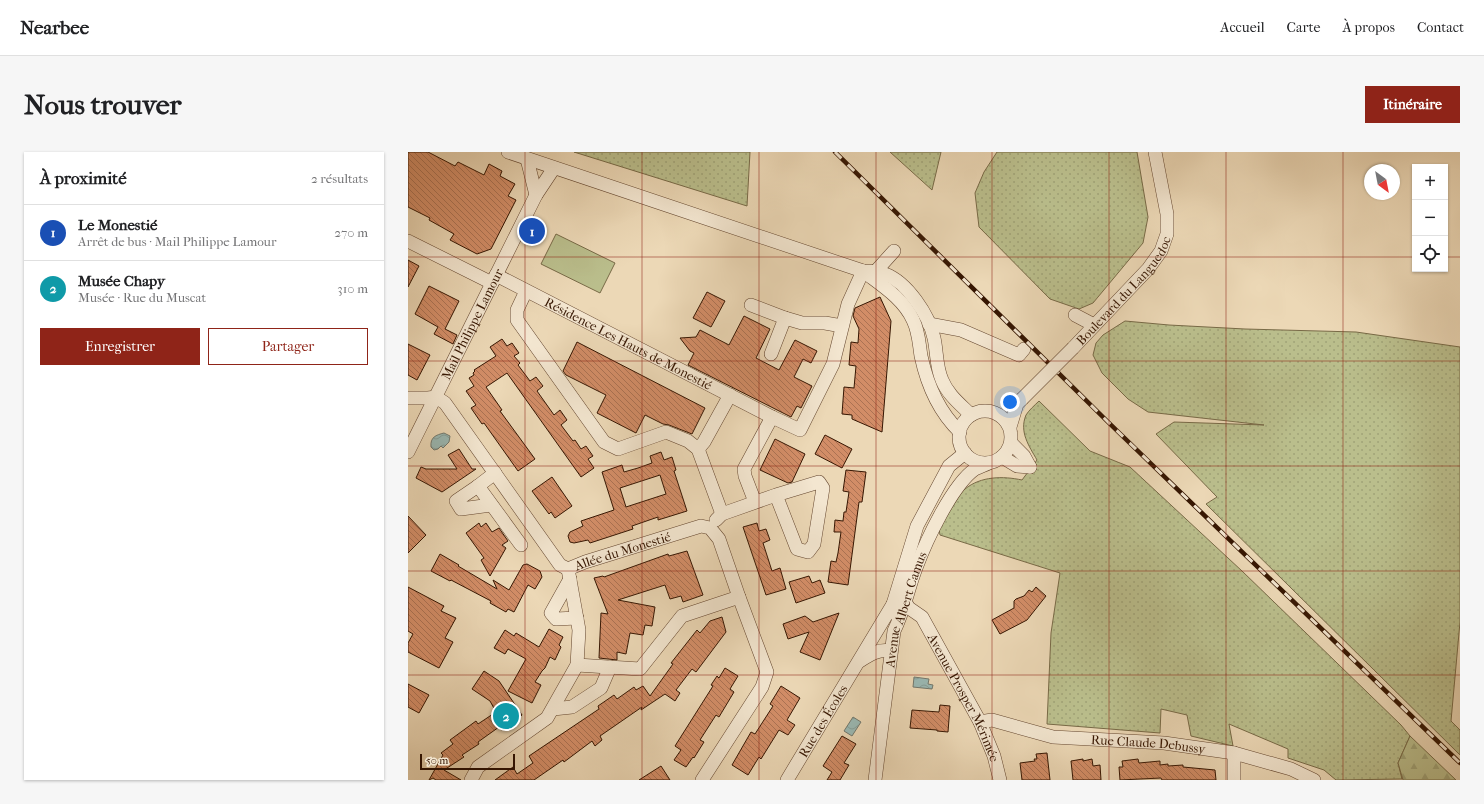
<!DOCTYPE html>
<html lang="fr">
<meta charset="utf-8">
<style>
:root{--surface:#fff;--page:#f6f6f6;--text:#202124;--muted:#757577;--line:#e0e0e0;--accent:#8f2418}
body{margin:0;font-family:"IM FELL French Canon",serif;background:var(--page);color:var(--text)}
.controls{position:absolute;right:12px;top:12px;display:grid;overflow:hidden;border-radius:0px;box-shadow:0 1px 3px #0004}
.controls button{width:36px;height:36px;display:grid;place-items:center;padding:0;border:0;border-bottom:1px solid var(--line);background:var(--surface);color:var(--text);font:20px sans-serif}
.compass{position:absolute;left:956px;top:12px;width:36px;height:36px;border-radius:50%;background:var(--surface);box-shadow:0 1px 3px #0004;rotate:148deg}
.scale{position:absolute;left:12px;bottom:10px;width:95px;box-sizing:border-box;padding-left:4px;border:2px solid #361602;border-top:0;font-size:11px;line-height:14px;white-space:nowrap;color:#361602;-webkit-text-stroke:3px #f3e6d0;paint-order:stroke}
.you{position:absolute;left:602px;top:250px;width:14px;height:14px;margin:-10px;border:3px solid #fff;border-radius:50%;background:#1a73e8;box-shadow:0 0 0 6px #1a73e833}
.badge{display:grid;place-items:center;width:26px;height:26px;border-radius:50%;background:var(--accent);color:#fff;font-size:13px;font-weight:700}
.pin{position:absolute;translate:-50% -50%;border:2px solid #fff;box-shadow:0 1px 4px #0006}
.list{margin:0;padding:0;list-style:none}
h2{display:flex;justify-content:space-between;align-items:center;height:52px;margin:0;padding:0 16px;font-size:17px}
h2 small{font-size:13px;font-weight:400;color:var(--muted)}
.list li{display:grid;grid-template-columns:26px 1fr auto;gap:12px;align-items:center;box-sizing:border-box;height:56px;padding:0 16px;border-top:1px solid var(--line)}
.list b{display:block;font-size:15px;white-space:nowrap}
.list p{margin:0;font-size:13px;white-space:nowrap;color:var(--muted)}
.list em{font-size:13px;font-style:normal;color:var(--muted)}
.actions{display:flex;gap:8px;padding:12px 16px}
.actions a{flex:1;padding:9px 0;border:1px solid var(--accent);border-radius:0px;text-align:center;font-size:14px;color:var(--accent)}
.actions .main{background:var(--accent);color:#fff}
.icon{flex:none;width:22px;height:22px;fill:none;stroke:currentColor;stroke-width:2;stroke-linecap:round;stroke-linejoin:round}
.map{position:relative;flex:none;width:1052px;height:628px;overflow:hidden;border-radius:0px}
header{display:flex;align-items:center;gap:24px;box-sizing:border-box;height:56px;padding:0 20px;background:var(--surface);border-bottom:1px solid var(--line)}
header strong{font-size:19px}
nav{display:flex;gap:22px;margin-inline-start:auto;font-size:14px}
.intro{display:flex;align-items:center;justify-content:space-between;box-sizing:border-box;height:96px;padding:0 24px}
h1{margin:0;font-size:28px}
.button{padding:10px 18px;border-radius:0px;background:var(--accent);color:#fff;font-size:14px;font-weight:700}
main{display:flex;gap:24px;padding:0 24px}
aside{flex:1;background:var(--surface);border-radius:0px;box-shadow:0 1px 3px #0004}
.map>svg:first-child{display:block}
</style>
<header>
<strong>Nearbee</strong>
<nav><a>Accueil</a><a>Carte</a><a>À propos</a><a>Contact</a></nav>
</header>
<div class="intro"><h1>Nous trouver</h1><a class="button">Itinéraire</a></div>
<main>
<aside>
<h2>À proximité<small>2 résultats</small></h2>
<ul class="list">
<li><span class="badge" style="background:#1a4fb4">1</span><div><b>Le Monestié</b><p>Arrêt de bus · Mail Philippe Lamour</p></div><em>270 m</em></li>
<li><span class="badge" style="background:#0f9aa8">2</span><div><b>Musée Chapy</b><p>Musée · Rue du Muscat</p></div><em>310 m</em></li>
</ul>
<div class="actions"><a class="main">Enregistrer</a><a>Partager</a></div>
</aside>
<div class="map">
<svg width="1052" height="628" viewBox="0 0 1052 628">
<defs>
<pattern id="grass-dots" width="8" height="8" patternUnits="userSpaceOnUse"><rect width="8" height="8" fill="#babe8c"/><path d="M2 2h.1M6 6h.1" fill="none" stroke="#a0a377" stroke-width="1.8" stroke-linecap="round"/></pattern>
<pattern id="forest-firs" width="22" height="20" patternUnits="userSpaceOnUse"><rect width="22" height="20" fill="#babe8c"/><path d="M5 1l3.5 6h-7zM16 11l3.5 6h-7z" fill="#a0a377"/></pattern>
<pattern id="water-waves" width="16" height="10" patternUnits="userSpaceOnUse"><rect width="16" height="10" fill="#9ab9b4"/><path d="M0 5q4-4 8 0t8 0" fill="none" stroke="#859e99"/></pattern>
<pattern id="building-back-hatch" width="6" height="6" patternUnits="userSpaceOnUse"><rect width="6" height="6" fill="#d28d67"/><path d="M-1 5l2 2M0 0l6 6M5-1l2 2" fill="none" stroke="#ab7253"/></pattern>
</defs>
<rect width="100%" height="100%" fill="#ecd8b6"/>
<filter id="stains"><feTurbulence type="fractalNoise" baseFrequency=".005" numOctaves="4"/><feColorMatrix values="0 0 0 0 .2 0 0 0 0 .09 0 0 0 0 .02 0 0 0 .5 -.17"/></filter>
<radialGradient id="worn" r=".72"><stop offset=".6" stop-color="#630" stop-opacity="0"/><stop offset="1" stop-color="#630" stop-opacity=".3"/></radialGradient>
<g fill="url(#grass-dots)" stroke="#786a47">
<polygon points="166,0 342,0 339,54"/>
<polygon points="482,0 533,0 524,38"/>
<polygon points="589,0 729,0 740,65 735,91 685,151 671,157 642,147 571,75 567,41 576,20"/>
<polygon points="717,169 761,173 837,177 948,180 1052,195 1052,470 1043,569 1052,578 1052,603 798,352 809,345 748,282 766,270 856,273 740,260 720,247 694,221 685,203 688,191 695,183"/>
<path d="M631,249L682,299L722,315L834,419L993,573L1002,584L990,611L994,627L928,628L916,618L880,606V597L821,572L825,594L783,584L779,563L753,557L752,581L639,572L643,481L652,421L532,383L531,377C537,368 551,342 557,337C573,324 595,324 614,328L629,308C621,294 611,280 618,263C621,258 627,253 631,249Z"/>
</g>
<polygon fill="url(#forest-firs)" stroke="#786a47" points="1002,584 1048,628 995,628 990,611"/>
<polygon fill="#babe8c" stroke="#786a47" points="148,82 207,111 192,141 133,112"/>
<g fill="url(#water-waves)" stroke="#72786d">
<path d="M36,281L42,284L41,290L35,296L33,294L30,297L26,298L23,295C22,285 28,283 36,281Z"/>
<polygon points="506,525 521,527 520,532 525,533 524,537 505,535"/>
<polygon points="445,565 453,570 444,584 436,579"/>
</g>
<g fill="url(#building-back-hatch)" stroke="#361602" fill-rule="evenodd">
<polygon points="0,0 20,0 47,14 50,10 76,23 81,12 94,19 92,24 107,32 100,44 108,48 83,97 69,102 42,88 46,82 21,68 22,66 0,55"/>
<polygon points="0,108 11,114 0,135"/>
<polygon points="21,134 51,149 37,177 49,183 45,192 26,182 30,175 7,162"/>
<polygon points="299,140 317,149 303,175 285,166"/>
<polygon points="472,145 483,169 474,280 444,267 444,263 434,262 436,235 446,236 448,214 441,213 443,190 450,191 451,177 445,164 447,156"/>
<polygon points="336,164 362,177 348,206 371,218 387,188 409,199 403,211 395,207 386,225 404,234 393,256 389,254 383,265 280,213 286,201 282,199 272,186 288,185 292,178 321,193"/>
<polygon points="94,187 99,194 104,191 111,201 106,204 112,211 110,213 122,229 128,225 135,234 129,239 146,263 152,258 159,268 153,273 165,289 167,288 173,297 178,294 185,304 180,307 186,316 173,325 99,221 78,235 94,258 92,259 127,307 110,319 76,271 74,272 63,256 68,253 58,239 66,234 61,226 66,223 65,221 67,219 66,218 88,204 82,195"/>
<polygon points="169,190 297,256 284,282 261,273 255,272 237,263 228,281 189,261 198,243 158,223 155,219"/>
<polygon points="0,192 22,203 9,228 0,223"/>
<polygon points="417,283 444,297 434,316 407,302"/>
<polygon points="367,287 397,302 384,330 380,331 352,318"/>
<polygon points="51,297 64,317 68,317 34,340 8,326 13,315 18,317 49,317 40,303"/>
<path d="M253,300L256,308L264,305L268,318L266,319L279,359L250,368V365L224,374L225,377L182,391L180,388L166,391L162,390L160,384L162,380L175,374L173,369L206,358L194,320L214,313L216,320L230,316L244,311L242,304ZM252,323L258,342L218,355L212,336Z"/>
<polygon points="438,318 458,320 454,350 451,350 440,433 420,430 423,409 428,410 430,401 433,380 426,380 427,368 435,369 436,360 438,360 441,340 435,339"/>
<polygon points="144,325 164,354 147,366 143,360 141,362 124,339"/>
<polygon points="0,364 18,383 0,401"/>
<polygon points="71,371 73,375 78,371 84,380 91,376 100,389 94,393 98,396 82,424 73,408 76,406 58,381"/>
<polygon points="349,371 351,379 358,377 362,388 355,391 364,419 372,416 378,437 358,443 335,375"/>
<polygon points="279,399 295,443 275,450 273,444 262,447 257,433 210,448 247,455 244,474 237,473 235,483 222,481 218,502 209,500 209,508 191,506 193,461 200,462 186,426 195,424 196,425 260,402 261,404"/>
<polygon points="32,402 51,413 50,414 89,437 85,428 101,438 115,413 119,412 132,419 134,425 127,437 120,433 106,460 100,457 98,460 82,451 83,449 43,428 42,429 23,419"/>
<polygon points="401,424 404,431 412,428 417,441 388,451 381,430"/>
<polygon points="0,435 36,454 33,459 48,466 37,486 45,490 31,516 0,500 0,491 5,482 0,479"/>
<polygon points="628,435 638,444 619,468 592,482 584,468 606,456 606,449 608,447 616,444 621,438 624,440"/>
<polygon points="431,461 412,508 392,500 401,480 380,487 375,472 397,464 405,470"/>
<polygon points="314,465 318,480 288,520 284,517 268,538 272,541 267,549 257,542 233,558 234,555 192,584 194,588 187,594 184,589 156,610 155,608 126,628 87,628 105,615 109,622 125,611 121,604 191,557 190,554 206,543 209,547 226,535 228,538 235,534 242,544 265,512 263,511 289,478 292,481 302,469"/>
<polygon points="141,477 155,485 151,493 153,495 147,508 142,505 137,516 134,519 127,530 133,533 124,551 100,539 118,507 100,497 97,502 86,496 97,478 106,484 108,481 131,495"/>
<polygon points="317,516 330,524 322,537 326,540 311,565 308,563 292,588 296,590 286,606 285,605 278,615 266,608 273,598 267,594 305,534 303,533 309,524 311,526"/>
<polygon points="76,519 91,529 114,563 93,578 91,575 70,590 71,592 54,603 56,605 36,618 53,628 28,628 25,626 21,628 35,603 33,601 45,592 42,588 68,569 70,572 88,560 82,549 64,537"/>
<polygon points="0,532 21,543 11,561 0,555"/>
<polygon points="373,534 392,546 379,568 387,573 380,583 371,578 353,607 351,605 340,623 324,613 343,580 347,582 365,554 362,552"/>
<polygon points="532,553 542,554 540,580 529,579 529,578 502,576 504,558 531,560"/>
<polygon points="434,584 448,592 436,611 441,613 432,628 419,628 424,620 415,614"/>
<polygon points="639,601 642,628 614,628 612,611 627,609 626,607 629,607 628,602"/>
<polygon points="675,607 675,609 684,607 685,614 692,613 693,628 665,628 663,609"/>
<polygon points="730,607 731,611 752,609 752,613 760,612 760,614 775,613 775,615 807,618 808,628 754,628 753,626 712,628 711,615 715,615 714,609"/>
<polygon points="253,614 262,628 231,628"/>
</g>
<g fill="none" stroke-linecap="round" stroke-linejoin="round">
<g stroke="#64462f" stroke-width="14">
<g id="minor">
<path d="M100,0L455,119C463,119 470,119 477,122C499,130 521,163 526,186C529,199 528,215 534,228C540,243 552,252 563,263"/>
<polyline points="119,7 128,43"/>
<polyline points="0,89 84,131"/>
<path d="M455,119C473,133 495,146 505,168C511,180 511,192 513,204C519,232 531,260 552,280"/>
<polyline points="468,119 486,99"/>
<path id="s1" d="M88,123L364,265L392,278L425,212L440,152L455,119"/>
<polyline points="118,139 109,158 109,168 196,290 210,297 258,280 280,289 290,297 314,362"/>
<polyline points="343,153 377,166 394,171 417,171 434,174"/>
<polyline points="667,163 686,173"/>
<polyline points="521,172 553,178 611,203 616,197"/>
<path id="s2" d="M665,196L740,117L753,99L759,82V62L747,0"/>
<polyline points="363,202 377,166"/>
<path id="s3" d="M0,246H20L28,245L37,251L152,413L160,417L177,410L293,374L302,376L311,387L331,445L359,520L354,535L294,628"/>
<circle cx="577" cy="285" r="26"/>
<polyline points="602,275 609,252 614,247"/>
<polyline points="603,291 616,304 622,315"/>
<polyline points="290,297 296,290 322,243"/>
<path id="s4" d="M0,300L128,43L146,16"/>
<polyline points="594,305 609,314 622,315"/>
<polyline points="87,321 70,334 113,393"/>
<polyline points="70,334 48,349 53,357 83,353"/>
<polyline points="347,350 337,324 336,317 364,265"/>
<polyline points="308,368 314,362 368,343 389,397 400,400 406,392 415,336 411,330 368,343"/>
<polyline points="162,427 143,461 148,467 169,466"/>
<path id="s5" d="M497,450L501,456L514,465L572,570L586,604L592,628"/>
<polyline points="485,461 485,452 509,374 541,314 557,301"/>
<path d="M452,509C462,502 471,497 482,499"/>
<polyline points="169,513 232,517 274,464 331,445"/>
<polyline points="145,557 164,555 193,536 202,515"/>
<path id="s6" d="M572,570L584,568L645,585L756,591L826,601L883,617L906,628"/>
<polyline points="63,628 70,615 139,566 169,513 171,478 160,417"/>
<path id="s7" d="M379,628L485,452"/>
<path id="s8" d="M467,628L486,479C496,459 500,437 508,416C518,389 544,333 567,317C571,315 577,313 581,311"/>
<polyline points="826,628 826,601"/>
</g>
</g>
<use href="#minor" stroke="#f3e6d0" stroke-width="13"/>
<g stroke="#361602" stroke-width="4.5">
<polyline id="rail" points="427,0 700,270 1052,611"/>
</g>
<use href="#rail" stroke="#f3e6d0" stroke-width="3" stroke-dasharray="9" stroke-linecap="butt"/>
<g stroke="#64462f" stroke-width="14" stroke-linecap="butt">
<polyline id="minor-bridge" points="614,247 665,196"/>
</g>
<use href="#minor-bridge" stroke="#f3e6d0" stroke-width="13"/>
</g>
<path fill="none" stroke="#8f2418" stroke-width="1" stroke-opacity="0.55" d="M117,0V628M234,0V628M351,0V628M468,0V628M584,0V628M701,0V628M818,0V628M935,0V628M0,105H1007M1037,105H1052M0,209H1052M0,314H1052M0,419H1052M0,523H1052"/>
<g text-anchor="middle" stroke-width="4" stroke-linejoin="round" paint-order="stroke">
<g font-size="13" fill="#361602" stroke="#f3e6d0">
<text dy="5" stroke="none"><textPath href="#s2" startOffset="77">Boulevard du Languedoc</textPath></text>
<text dy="5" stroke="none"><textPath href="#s4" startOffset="143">Mail Philippe Lamour</textPath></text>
<text dy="5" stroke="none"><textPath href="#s1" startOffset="149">Résidence Les Hauts de Monestié</textPath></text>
<text dy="5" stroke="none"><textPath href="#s3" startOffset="304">Allée du Monestié</textPath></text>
<text dy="5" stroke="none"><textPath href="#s8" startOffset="174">Avenue Albert Camus</textPath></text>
<text dy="5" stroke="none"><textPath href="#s5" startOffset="114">Avenue Prosper Mérimée</textPath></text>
<text dy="5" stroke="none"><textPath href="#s7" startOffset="69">Rue des Écoles</textPath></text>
<text dy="5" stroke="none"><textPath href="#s6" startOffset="171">Rue Claude Debussy</textPath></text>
</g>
</g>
<rect width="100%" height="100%" filter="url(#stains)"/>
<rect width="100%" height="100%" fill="url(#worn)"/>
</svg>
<div class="controls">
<button>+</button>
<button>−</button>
<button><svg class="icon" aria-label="locate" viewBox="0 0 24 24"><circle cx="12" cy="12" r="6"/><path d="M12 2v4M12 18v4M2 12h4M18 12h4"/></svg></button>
</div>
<svg class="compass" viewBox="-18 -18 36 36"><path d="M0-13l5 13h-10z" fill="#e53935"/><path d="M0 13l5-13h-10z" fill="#757577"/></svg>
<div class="scale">50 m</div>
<div class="you"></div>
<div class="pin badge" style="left:124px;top:79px;background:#1a4fb4">1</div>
<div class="pin badge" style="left:98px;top:564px;background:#0f9aa8">2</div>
</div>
</main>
